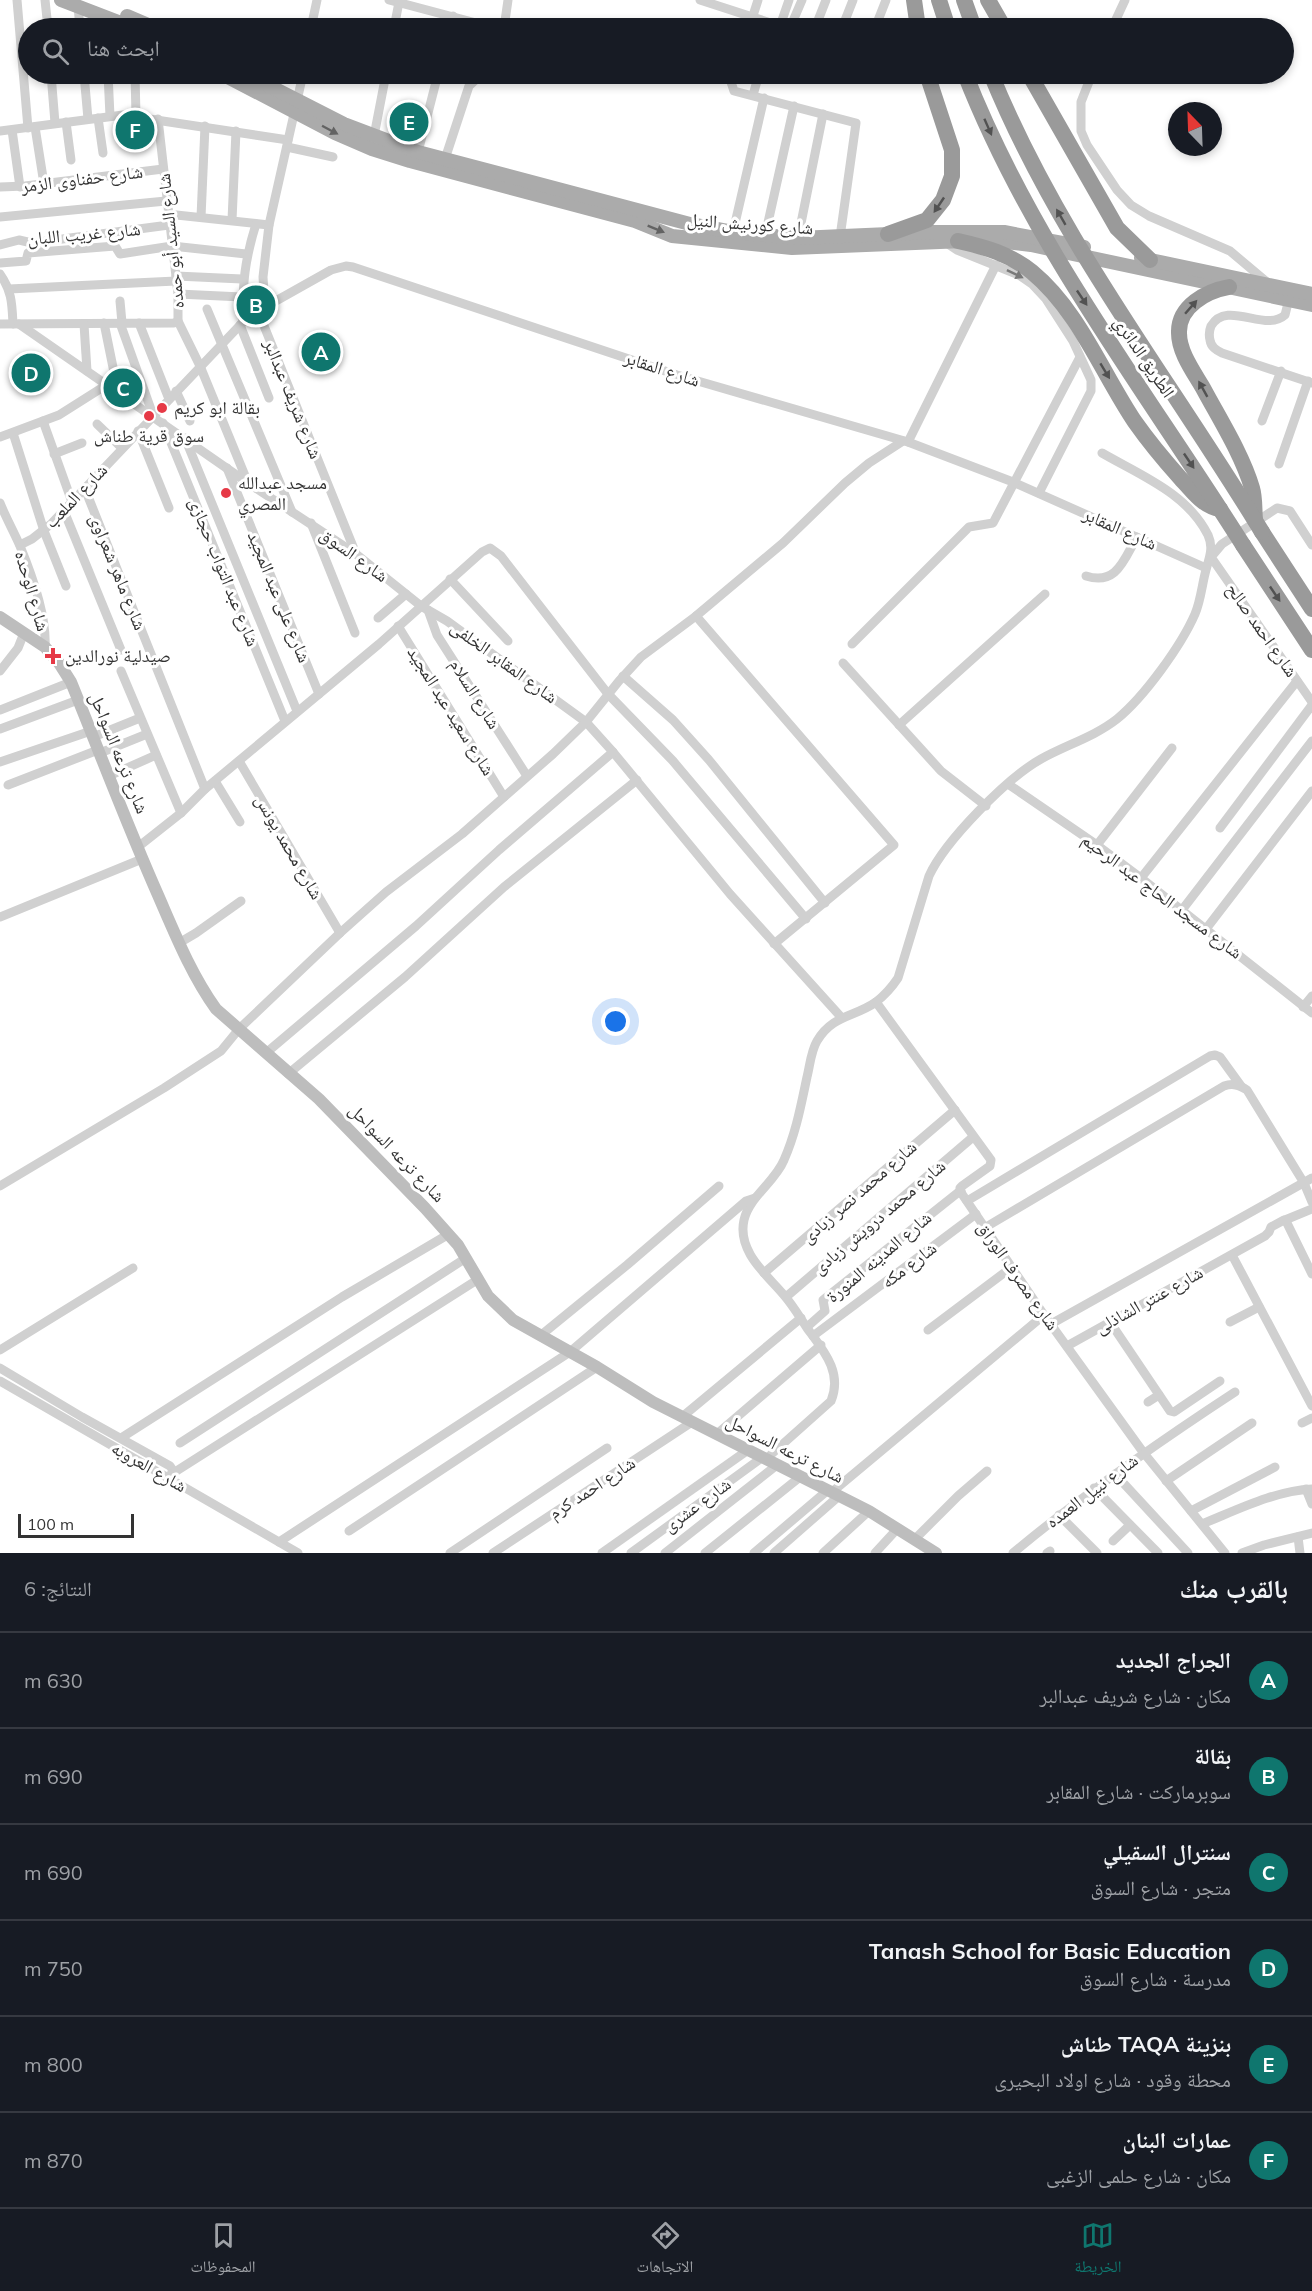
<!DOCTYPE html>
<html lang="ar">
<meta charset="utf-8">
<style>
:root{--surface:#171b24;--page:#242831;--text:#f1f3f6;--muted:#9ea1a6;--line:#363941;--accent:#0f766e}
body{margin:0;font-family:Mulish,"Noto Naskh Arabic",sans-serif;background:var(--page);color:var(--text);direction:rtl}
.compass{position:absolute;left:1168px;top:102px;width:54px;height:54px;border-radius:50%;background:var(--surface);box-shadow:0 3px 9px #0003;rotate:337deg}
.scale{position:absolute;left:18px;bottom:15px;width:116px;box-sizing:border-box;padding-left:6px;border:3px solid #333;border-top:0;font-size:16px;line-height:21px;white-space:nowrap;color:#333;-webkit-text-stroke:4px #fff;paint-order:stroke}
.you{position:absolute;left:616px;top:1022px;width:21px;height:21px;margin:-15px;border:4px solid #fff;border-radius:50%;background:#1a73e8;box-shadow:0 0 0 9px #1a73e833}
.badge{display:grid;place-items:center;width:39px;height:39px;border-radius:50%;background:var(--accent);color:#fff;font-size:20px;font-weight:700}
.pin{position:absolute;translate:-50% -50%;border:3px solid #fff;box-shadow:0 2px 6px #0006}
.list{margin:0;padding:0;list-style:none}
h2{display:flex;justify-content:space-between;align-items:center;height:78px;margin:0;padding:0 24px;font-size:26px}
h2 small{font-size:20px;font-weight:400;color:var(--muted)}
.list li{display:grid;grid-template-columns:39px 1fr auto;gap:18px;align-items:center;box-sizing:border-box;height:96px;padding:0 24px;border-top:2px solid var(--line)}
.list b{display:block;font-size:22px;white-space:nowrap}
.list p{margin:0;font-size:20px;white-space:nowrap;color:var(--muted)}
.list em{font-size:20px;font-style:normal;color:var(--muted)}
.icon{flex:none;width:33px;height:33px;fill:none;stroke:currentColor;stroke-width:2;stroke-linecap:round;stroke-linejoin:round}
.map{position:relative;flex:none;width:1312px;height:1553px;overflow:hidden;direction:ltr}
.search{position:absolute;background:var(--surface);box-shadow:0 3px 9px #0003;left:18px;right:18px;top:18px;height:66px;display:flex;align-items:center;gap:15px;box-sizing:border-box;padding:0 21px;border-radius:33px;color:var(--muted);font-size:22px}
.sheet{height:654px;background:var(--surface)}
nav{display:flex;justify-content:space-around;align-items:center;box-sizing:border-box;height:84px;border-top:2px solid var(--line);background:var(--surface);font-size:16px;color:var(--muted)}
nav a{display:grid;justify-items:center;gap:3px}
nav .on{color:var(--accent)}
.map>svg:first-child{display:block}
</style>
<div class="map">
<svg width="1312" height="1553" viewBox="0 0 1312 1553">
<rect width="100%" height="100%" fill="#fff"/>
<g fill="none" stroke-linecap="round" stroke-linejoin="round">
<g stroke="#d0d0d0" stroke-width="9">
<polyline points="17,0 28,128"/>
<polyline points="45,0 48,28"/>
<polyline points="389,0 495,28"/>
<polyline points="700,0 786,28"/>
<polyline points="78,6 80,28"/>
<polyline points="780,26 789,0"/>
<polyline points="311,28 317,0"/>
<polyline points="394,28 399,2"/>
<polyline points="449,28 453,16"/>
<polyline points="504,28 508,0"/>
<polyline points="749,28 758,0"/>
<polyline points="790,28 802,0"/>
<polyline points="815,28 826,0"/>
<polyline points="842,28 853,0"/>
<polyline points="875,28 886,0"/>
<polyline points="1112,28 1125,0"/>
<polyline points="51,74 55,123"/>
<polyline points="84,74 88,119"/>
<polyline points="108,74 110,116"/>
<polyline points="135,74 136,116"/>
<polyline points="734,74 731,82 734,91 856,123 840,237"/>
<polyline points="912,74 915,74"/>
<polyline points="1092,74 1081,102 1081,131 1087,145 1117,190 1131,205 1149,216 1230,251 1268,283"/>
<polyline points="753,95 759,74"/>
<polyline points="98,118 103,153"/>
<polyline points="66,122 71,160"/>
<polyline points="35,127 44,184"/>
<polyline points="12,130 20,187"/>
<polyline points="0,131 123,115 288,140"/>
<polyline points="374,136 386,74"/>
<polyline points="287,147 333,157"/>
<polyline points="418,152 438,74"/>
<polyline points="445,159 469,86 482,74"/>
<polyline points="0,187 25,186 163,169"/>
<polyline points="167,214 269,225"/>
<polyline points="0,217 166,201"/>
<polyline points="201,217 205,126"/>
<polyline points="232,220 236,131"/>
<polyline points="733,232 764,98"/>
<polyline points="765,236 794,106"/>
<polyline points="798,238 823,114"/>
<polyline points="945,242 957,250 1019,275 1032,284 1046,299 1073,341 1091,380 1091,391 1039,493"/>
<polyline points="0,245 19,240 32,243 169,225"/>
<polyline points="0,263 26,261 28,253 115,246 120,254 172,246 246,254"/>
<path d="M0,274C12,291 12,304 13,324"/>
<polyline points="176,276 242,279"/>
<polyline points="9,289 176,281"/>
<polyline points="178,294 242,297"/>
<path d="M1289,299L1285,315C1265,333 1227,299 1211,326C1209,331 1209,336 1210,340C1211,347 1216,350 1222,353L1312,383"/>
<polyline points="120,301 122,323"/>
<polyline points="265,307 263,277 269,225 303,74"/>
<polyline points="207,309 292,512"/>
<polyline points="258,311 356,554"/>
<polyline points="178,321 200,366 248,483"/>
<path d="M243,322C242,285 245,259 256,224"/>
<polyline points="104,323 118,392"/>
<polyline points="120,323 153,415"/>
<polyline points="139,323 169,399"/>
<polyline points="0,324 174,323 178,321 178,294 158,119"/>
<polyline points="19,324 248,483 356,554 421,606 447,621 586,722 613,752 730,894 841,1017"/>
<polyline points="84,324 87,371"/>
<polyline points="240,325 269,398"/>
<polyline points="176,391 190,421"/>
<polyline points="43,421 72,502"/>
<polyline points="1262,421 1281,371"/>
<polyline points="163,423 285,721"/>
<polyline points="97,424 122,448"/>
<polyline points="138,431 169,508"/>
<polyline points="13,433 44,531 66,586"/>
<polyline points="0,437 59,415 108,384"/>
<polyline points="185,438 297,711"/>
<polyline points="908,442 996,265"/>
<polyline points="54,454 82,443"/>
<polyline points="1279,464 1308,381"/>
<polyline points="227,468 319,694"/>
<polyline points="85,489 205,789"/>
<path d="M0,503C6,518 14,532 20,546C32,575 47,616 45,647"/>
<polyline points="64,511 121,650"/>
<polyline points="311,523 355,633"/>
<polyline points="20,545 32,539 51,524 243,322 258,311 331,270 346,266 353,267 677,375 908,442 1013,482 1206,568"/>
<polyline points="1312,545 1290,511 1277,508 1222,544 1211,557 1312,702"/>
<path d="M1086,576C1117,586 1124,559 1137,537"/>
<polyline points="450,579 508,641"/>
<polyline points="428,610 437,635 527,776"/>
<polyline points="696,616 894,845 774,944"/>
<polyline points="378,618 406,594"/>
<polyline points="398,626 504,797"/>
<polyline points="852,644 969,527 993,523 1080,357"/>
<polyline points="843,663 941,771 986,806"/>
<polyline points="0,671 18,648 24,633"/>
<polyline points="121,671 181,813"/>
<polyline points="623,676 673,720 709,760 825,903"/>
<polyline points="0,710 71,682"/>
<polyline points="899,725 1045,594"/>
<polyline points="0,729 78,700"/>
<polyline points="93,737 140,718"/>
<polyline points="100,753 147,734"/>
<polyline points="239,761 340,933"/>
<polyline points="0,762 91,731"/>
<polyline points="109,776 156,755"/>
<polyline points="215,781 240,822"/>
<polyline points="1008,784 1097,845 1141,878 1312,1013"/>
<polyline points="8,785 98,750"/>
<polyline points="1220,828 1312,705"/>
<polyline points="1097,845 1172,748"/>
<polyline points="138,847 181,813 205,789 379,644 482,552 490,548 501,556 608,694 673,761 806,919"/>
<polyline points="1141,878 1297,681"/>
<polyline points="1182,910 1312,741"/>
<polyline points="0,917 142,859"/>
<polyline points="1206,929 1312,791"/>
<polyline points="179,943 196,933 241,901"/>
<polyline points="876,1002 991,1160 990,1166 962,1186 960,1188 962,1194 1044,1315 1143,1452 1225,1553"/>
<polyline points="1303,1007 1312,996"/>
<polyline points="266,1053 416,926 499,850 613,752"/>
<polyline points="288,1074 405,977 504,887 637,780"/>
<polyline points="0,1186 164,1088 221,1051 239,1029 340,933 386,892 462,834 553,754 586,722 619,681 641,657 696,616 783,543 845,483 869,463 903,441"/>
<polyline points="967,1201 1210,1056 1215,1055 1220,1057 1241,1086"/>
<polyline points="1285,1220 1312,1209"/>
<path d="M986,1227L1224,1086C1233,1083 1239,1085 1247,1090L1304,1183L1312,1202"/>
<polyline points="1232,1255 1312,1406"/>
<polyline points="764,1273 955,1110"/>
<polyline points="786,1297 973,1137"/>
<polyline points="1110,1322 1170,1411 1174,1412 1220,1381"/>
<polyline points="1230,1322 1259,1307"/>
<polyline points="1051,1324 1312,1178"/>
<polyline points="807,1327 825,1311 823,1300 960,1191"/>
<polyline points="928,1330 1012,1267"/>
<polyline points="540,1336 627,1265 719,1186"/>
<polyline points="813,1336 976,1214"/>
<polyline points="1067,1346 1265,1236 1269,1232 1271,1227 1284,1220 1286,1221 1312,1274"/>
<polyline points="0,1350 133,1268"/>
<polyline points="0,1368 82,1417 170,1466 174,1472"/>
<polyline points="0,1381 298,1553"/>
<polyline points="1148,1402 1159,1395"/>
<polyline points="682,1417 801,1318"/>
<polyline points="1302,1423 1312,1418"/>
<polyline points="717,1434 821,1345"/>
<polyline points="121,1438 342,1297 449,1234"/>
<polyline points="180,1443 466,1258"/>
<path d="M766,1459L831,1401C843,1372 823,1350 807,1328C799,1316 792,1304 783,1294C766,1274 737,1251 744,1220C749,1197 775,1182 784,1160C796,1133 801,1105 807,1077C810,1065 811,1051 817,1041C832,1015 855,1017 876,1002C885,995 892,987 898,978L929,876C945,841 1007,778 1041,759C1066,745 1094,737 1117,719C1144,697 1181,646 1195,614C1201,600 1202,584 1206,570C1209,558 1214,548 1208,535C1187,493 1140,475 1102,453"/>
<polyline points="1115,1474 1188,1553"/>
<polyline points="167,1477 477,1280"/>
<polyline points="1166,1481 1252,1423"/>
<polyline points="1094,1488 1158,1553"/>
<polyline points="1306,1489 1312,1504"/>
<polyline points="832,1492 1044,1315"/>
<polyline points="1191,1511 1275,1467"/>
<polyline points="1059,1515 1097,1553"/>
<path d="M1202,1524C1237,1510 1274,1491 1312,1489"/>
<polyline points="349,1531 597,1367"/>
<polyline points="1298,1537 1300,1553"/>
<polyline points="915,1539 958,1496 987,1471"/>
<polyline points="1113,1541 1130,1525"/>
<polyline points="279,1542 570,1352 746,1201 755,1198"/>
<polyline points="450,1553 607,1448"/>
<polyline points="493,1553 692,1422"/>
<polyline points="602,1553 748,1450"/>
<polyline points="631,1553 763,1457"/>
<polyline points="665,1553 777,1465"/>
<polyline points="705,1553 800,1477"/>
<polyline points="754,1553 828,1490"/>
<polyline points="774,1553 839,1496"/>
<polyline points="823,1553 869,1511"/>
<polyline points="875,1553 898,1528"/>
<path d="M1013,1553C1085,1493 1157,1443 1235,1392"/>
<polyline points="1047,1553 1050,1551"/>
<polyline points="1242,1553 1264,1545 1312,1533"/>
</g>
<path stroke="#bdbdbd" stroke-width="12" d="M0,617L45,647L59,663L71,682C100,753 127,825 158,895C175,934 191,974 216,1009L319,1099L425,1208L458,1245L488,1296L513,1320L597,1367L653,1402L869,1511L936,1553"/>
<g stroke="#ababab" stroke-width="14">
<polyline points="61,0 134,28"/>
<polyline points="127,16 155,28"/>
<polyline points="222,74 335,133 372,149 410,161 635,221 672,236 792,248 989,240 1031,245 1312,305"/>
<polyline points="246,74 344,124 418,152 690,224 733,232 798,238 934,232 1004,232 1084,247"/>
<polyline points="1141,258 1312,294"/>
</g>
<g stroke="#9a9a9a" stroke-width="16">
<polyline points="914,0 918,28"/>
<polyline points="939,0 948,28"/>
<polyline points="964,0 974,28"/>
<polyline points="988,0 1004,28"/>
<polyline points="1029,74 1117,228 1150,260"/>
<polyline points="888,234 927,220 943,200 952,176 952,150 927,74"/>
<path d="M958,241C985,247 1010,254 1032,272C1079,311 1102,373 1135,422C1149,442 1165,461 1181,479C1193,491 1202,506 1220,509"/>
<path d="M1229,287C1207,291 1178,306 1179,333C1179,352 1193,371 1203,388C1219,418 1242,454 1252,488C1255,498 1254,509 1255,520"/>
<polyline points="1262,532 1312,609"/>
<polyline points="1243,545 1312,650"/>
</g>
<g stroke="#9a9a9a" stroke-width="16">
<path d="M965,74C1032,245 1146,391 1243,545"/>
<path d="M991,74C1058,239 1170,380 1262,532"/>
</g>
</g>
<defs><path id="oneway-solid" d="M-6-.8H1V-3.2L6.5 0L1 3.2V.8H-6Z" transform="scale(1.5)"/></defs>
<g fill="#525252">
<use href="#oneway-solid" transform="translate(988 127) rotate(66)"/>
<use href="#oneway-solid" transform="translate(939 205) rotate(124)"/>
<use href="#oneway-solid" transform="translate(1061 217) rotate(-120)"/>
<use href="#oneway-solid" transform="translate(1082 298) rotate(56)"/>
<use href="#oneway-solid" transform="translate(1191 307) rotate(-49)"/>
<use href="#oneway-solid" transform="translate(1105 371) rotate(59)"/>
<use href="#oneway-solid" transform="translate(1203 389) rotate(-119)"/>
<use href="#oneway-solid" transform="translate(1189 461) rotate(56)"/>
<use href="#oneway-solid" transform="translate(1275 594) rotate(56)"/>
</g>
<g fill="#636363">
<use href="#oneway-solid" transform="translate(330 130) rotate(28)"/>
<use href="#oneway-solid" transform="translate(656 229) rotate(22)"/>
</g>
<use fill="#7a7a7a" href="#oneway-solid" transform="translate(1015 274) rotate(26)"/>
<g fill="#e63946" stroke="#fff" stroke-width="2">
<circle cx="162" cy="408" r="6"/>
<circle cx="149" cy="416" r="6"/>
<circle cx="226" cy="493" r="6"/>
<path d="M50 647h6v6h6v6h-6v6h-6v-6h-6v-6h6z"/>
</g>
<g text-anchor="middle" stroke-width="6" stroke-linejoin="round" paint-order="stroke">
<g font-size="18" fill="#333" stroke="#fff">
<text transform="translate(82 179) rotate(-7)" y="6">شارع حفناوى الزمر</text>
<text transform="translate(750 224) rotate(4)" y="6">شارع كورنيش النيل</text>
<text transform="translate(84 234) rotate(-5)" y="6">شارع غريب اللبان</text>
<text transform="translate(171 241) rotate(-96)" y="6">شارع السيد أبو حمده</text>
<text transform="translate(1144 357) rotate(56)" y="6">الطريق الدائري</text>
<text transform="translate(662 369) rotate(18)" y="6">شارع المقابر</text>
<text transform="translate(293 399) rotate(68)" y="6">شارع شريف عبدالبر</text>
<text transform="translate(76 496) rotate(-46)" y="6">شارع الملعب</text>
<text transform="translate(1120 529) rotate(24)" y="6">شارع المقابر</text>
<text transform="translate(354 555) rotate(36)" y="6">شارع السوق</text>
<text transform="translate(118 572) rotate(68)" y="6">شارع ماهر شعراوى</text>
<text transform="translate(224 572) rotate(68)" y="6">شارع عبد التواب حجازى</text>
<text transform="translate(32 591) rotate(74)" y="6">شارع الوحده</text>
<text transform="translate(279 597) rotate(68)" y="6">شارع على عبد المجيد</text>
<text transform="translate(1262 630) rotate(55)" y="6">شارع احمد صالح</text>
<text transform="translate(504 662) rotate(36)" y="6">شارع المقابر الخلفى</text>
<text transform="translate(475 694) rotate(58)" y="6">شارع السلام</text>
<text transform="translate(451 711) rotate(58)" y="6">شارع سعيد عبد المجيد</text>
<text transform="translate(119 753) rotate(68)" y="6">شارع ترعه السواحل</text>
<text transform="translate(289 847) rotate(60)" y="6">شارع محمد يونس</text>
<text transform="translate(1162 896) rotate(37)" y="6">شارع مسجد الحاج عبد الرحيم</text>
<text transform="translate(397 1153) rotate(46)" y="6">شارع ترعه السواحل</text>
<text transform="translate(859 1192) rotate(-41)" y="6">شارع محمد نصر زبادى</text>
<text transform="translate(879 1217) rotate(-40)" y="6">شارع محمد درويش زبادى</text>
<text transform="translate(879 1257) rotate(-40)" y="6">شارع المدينه المنورة</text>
<text transform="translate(909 1265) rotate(-37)" y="6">شارع مكه</text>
<text transform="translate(1018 1276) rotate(55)" y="6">شارع مصرف الوراق</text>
<text transform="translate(1149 1300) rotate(-29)" y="6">شارع عنتر الشاذلى</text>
<text transform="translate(785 1449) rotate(27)" y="6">شارع ترعه السواحل</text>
<text transform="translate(149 1467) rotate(30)" y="6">شارع العروبه</text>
<text transform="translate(592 1488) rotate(-33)" y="6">شارع احمد كرم</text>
<text transform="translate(1092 1491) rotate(-37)" y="6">شارع نبيل العمده</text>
<text transform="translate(697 1505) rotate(-36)" y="6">شارع عشرى</text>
</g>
<g font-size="18" fill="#333" stroke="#fff" text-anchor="start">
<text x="174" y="414">بقالة ابو كريم</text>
<text x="149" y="442" text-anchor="middle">سوق قرية طناش</text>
<text x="238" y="489">مسجد عبدالله<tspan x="238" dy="21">المصري</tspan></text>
<text x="65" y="662">صيدلية نورالدين</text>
</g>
</g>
</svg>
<svg class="compass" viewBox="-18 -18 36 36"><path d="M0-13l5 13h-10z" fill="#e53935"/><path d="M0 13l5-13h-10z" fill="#9ea1a6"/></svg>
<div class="scale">100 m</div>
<div class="you"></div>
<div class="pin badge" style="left:321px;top:352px">A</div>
<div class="pin badge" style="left:256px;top:305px">B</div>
<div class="pin badge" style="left:123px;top:388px">C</div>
<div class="pin badge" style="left:31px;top:373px">D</div>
<div class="pin badge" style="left:409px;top:122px">E</div>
<div class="pin badge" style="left:135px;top:130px">F</div>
<div class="search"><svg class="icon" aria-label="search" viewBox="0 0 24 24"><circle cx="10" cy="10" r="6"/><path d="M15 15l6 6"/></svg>ابحث هنا</div>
</div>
<section class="sheet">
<h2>بالقرب منك<small>النتائج: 6</small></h2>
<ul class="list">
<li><span class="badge">A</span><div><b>الجراج الجديد</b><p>مكان · شارع شريف عبدالبر</p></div><em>630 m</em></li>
<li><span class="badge">B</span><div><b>بقالة</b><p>سوبرماركت · شارع المقابر</p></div><em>690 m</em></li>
<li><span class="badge">C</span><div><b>سنترال السقيلي</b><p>متجر · شارع السوق</p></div><em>690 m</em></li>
<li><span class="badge">D</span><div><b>Tanash School for Basic Education</b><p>مدرسة · شارع السوق</p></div><em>750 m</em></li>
<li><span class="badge">E</span><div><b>بنزينة TAQA طناش</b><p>محطة وقود · شارع اولاد البحيرى</p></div><em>800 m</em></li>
<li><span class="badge">F</span><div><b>عمارات البنان</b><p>مكان · شارع حلمى الزغبى</p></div><em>870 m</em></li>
</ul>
</section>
<nav>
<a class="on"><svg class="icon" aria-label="map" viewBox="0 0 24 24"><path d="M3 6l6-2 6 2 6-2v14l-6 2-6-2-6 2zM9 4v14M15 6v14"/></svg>الخريطة</a>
<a><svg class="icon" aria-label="directions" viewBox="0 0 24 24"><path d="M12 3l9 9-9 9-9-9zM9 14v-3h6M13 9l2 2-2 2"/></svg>الاتجاهات</a>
<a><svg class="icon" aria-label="saved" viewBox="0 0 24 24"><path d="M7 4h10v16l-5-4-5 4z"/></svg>المحفوظات</a>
</nav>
